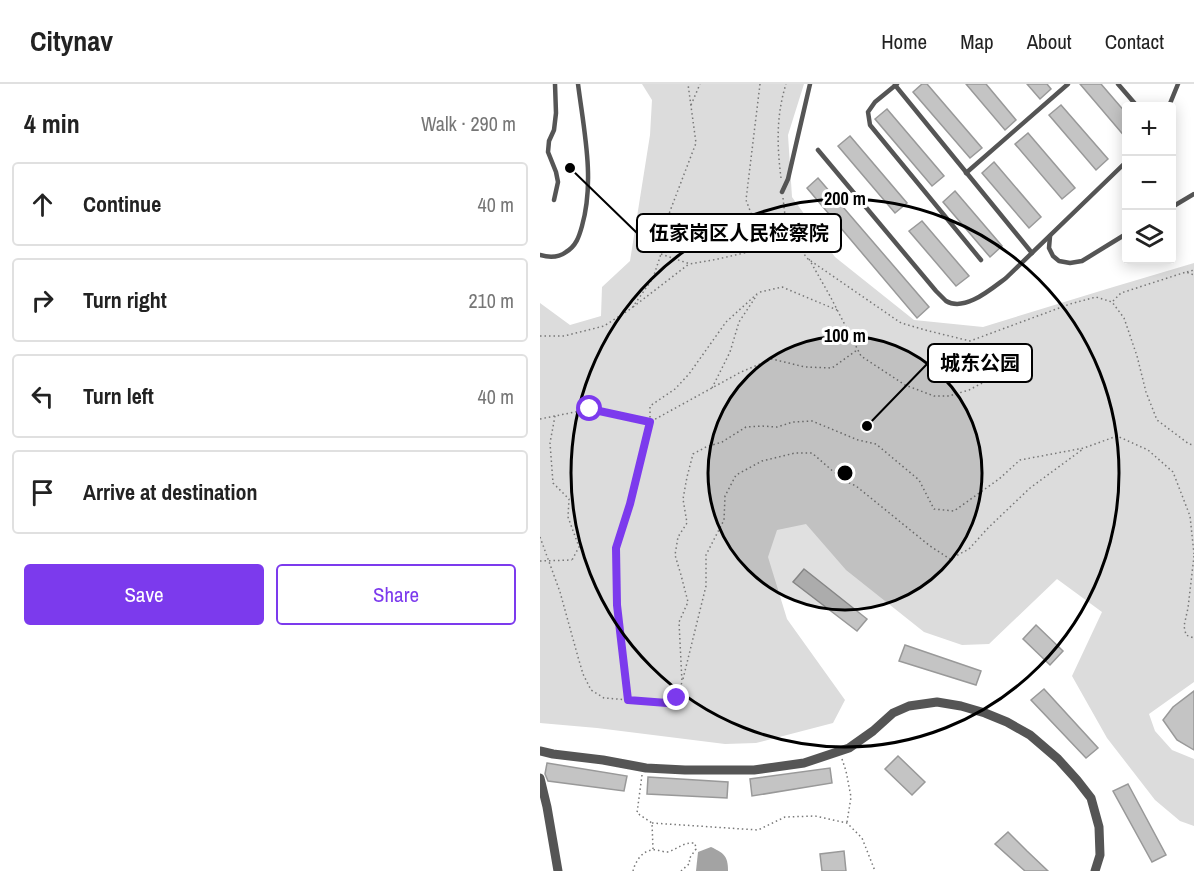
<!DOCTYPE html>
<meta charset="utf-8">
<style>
:root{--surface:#fff;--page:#f6f6f6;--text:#222;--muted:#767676;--line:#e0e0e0;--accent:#7c3aed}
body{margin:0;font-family:"Archivo Narrow","Noto Sans SC",sans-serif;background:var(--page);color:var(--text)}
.controls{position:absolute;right:18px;top:18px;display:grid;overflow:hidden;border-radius:6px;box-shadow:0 3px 15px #0003}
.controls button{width:54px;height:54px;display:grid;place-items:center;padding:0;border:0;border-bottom:2px solid var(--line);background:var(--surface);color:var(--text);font:30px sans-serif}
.stop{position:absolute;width:18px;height:18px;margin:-14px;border:4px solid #7c3aed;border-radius:50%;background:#fff}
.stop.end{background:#7c3aed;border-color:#fff;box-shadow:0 2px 6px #0008}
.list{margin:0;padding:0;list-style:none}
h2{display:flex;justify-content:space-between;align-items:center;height:78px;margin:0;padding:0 24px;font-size:26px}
h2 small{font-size:20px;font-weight:400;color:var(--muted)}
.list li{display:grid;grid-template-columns:39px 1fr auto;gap:18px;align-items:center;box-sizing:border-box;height:84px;margin:0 12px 12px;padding:0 12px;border:2px solid var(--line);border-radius:6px}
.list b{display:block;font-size:22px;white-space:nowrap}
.list em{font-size:20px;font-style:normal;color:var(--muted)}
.actions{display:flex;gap:12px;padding:18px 24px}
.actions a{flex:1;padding:14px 0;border:2px solid var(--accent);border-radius:6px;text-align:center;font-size:21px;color:var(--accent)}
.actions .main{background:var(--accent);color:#fff}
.icon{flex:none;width:33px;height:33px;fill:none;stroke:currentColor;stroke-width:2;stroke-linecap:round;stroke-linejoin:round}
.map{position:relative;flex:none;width:654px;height:787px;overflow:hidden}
header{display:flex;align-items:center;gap:36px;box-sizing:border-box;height:84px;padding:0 30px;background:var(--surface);border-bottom:2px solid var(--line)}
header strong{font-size:28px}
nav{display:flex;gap:33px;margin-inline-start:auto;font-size:21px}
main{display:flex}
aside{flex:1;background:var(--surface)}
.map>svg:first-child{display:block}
</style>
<header>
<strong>Citynav</strong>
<nav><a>Home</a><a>Map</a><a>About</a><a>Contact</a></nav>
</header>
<main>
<aside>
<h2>4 min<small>Walk · 290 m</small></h2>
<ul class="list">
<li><svg class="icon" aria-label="ahead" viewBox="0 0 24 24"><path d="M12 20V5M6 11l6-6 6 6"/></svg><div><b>Continue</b></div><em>40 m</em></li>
<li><svg class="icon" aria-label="right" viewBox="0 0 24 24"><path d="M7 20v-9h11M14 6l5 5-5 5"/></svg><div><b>Turn right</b></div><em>210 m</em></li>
<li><svg class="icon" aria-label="left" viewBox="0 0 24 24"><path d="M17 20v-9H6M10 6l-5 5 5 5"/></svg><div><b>Turn left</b></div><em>40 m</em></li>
<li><svg class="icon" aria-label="arrive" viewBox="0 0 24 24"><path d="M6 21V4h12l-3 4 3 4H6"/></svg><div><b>Arrive at destination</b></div></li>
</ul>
<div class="actions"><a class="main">Save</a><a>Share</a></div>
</aside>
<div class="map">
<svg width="654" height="787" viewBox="0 0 654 787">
<rect width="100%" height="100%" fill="#fff"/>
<polygon fill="#dcdcdc" points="102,0 264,0 248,51 252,113 295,173 374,236 443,243 570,204 654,179 654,598 609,630 615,647 632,666 654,675 654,742 640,737 615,716 567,654 532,592 562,528 517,495 449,560 422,561 384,548 306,486 266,440 237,446 228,473 247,535 305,616 293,639 216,659 185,660 57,644 0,639 0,219 30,241 61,232 62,203 90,177 110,51 112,16"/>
<path fill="#a3a3a3" d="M171,763C184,769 188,772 188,787H156L158,768Z"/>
<g fill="#c4c4c4" stroke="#999" stroke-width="1.5">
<polygon points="382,0 387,0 442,64 430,74 373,8"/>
<polygon points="426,0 446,0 476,36 465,46"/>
<polygon points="487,0 507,0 511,5 500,15"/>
<polygon points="540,0 561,0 586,29 586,54"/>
<polygon points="521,21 568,75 556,86 509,31"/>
<polygon points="347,25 404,92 392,102 335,35"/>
<polygon points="488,49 535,104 522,115 475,60"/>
<polygon points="310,52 367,119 355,129 298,62"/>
<polygon points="454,78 501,133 489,144 442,89"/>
<polygon points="278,94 389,223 377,234 267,104"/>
<polygon points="415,107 462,162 450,173 403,118"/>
<polygon points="382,137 429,192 416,202 369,147"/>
<polygon points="264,485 327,535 317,547 253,498"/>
<polygon points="496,541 523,567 510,581 483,555"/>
<polygon points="365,561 441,587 436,601 359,577"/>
<polygon points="504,605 558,664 546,674 491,616"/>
<polygon points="654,607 654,666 637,656 623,636 633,623"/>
<polygon points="358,672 385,698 372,711 345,685"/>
<polygon points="7,679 87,692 84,707 8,697 5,690"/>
<polygon points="290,684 292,699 212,712 210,695"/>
<polygon points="108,693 188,698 187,714 107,710"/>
<polygon points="588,700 626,771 612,778 573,707"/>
<polygon points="468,748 487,767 508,787 485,787 455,760"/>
<polygon points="304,767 306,787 282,787 280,770"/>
</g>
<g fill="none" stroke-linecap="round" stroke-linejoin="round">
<g stroke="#777" stroke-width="1.5" stroke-dasharray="1.5 3" stroke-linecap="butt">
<polyline points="220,0 206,116 223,161"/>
<polyline points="151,21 160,0"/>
<path d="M241,94C237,62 236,32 246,0"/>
<polyline points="243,114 247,149 268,175 361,239 389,247 430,257 530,220 556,213 572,218 584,234 597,272 606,308 617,336 649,360 654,361"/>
<polyline points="121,170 150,180 178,175 213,167 247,149"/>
<polyline points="269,175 290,212 321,272 365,301 394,312 409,312 429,306 446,297"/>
<polyline points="647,188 654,186"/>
<polyline points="220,208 242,203 297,226"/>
<polyline points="573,217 581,209 646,188 654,191"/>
<polyline points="93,223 149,180"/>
<polyline points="0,252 24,252 64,242 92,224 113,194 121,170 127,135 156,59 148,0"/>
<polyline points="172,304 190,268 199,238 217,211"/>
<polyline points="15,332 10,359 13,399 29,415 28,433 39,463 32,476"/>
<polyline points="0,335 50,325 110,338 110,322 135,305 149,290 186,238 218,209"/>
<polyline points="0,453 20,508 38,573 43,590 51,606 64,614 127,619 137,614 142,598 139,538 148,518 141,491 135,471 138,453 147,439 143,415 147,393 153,370 166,363 182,358 206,343 222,342 237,343 253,338 272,337 318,356 336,360 379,396 394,425 414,427 459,395 480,376 544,364 577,352 608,366 633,388 650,432 654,470"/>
<polyline points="654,472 648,524 644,542 646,551 654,554"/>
<polyline points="143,595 166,502 166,471 184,436 185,412 196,391 222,377 255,369 272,369 303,396 316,402 390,462 410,475 429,465 448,444 490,404 543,365"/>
<polyline points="87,615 77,521 76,464 90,420 110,338 201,288 232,275 265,283 292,284 317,266"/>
<polyline points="302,675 306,687 311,713 307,738"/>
<polyline points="102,691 97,729 112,739 113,765"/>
<polyline points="112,739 218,746 245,733 275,732 307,739 322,754 335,787"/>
<path d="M93,787C95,778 102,767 112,766C117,765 122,768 127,768C137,766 142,758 155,759L156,765L149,775L150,779L141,787"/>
</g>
<g stroke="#555" stroke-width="4.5">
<polyline points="357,0 335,18 328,28 330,41 441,176"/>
<polyline points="578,0 597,22"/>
<polyline points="355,1 492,169"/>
<polyline points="629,22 638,0"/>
<path d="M278,66L396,207C399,210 403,214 406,217C425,228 451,205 466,194L586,78"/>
<polyline points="426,89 528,0"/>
<polyline points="242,108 248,95 270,0"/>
<polyline points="14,116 18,98 16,88 8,68 9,57 14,46 16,29 15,0"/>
<polyline points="632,123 654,110"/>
<polyline points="510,152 509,164 513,172 519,177 530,179 542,177 586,150"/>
<path d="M0,171C10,174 18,174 26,168C36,162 39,153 42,142C55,96 44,47 38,0"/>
</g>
<g stroke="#555" stroke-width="9">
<polyline points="0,667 13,670 63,676 106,684 145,686 214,686 264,679 309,664 333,647 353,629 369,622 397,618 421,622 445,629 467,638 490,651 518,675 537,696 551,714 559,743 560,771 555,787"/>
<polyline points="0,694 7,723 18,787"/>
</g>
<polyline stroke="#777" stroke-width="1.5" stroke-dasharray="1.5 3" stroke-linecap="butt" points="0,477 32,476"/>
</g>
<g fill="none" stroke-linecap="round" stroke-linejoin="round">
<polyline stroke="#7c3aed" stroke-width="8" points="50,325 110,338 90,420 76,464 77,521 88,616 127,619 137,614"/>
</g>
<circle cx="305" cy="389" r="137" fill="#000" fill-opacity=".12"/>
<g fill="none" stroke="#000" stroke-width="3">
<circle cx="305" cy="389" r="137"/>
<circle cx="305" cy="389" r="274"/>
</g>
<circle cx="305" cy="389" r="9" fill="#000" stroke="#fff" stroke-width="3"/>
<g font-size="18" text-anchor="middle" font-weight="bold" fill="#000" stroke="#fff" stroke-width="6" stroke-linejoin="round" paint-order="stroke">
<text x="305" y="121">200 m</text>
<text x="305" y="258">100 m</text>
</g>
<path fill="none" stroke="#000" stroke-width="2" d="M30 84L97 149M327 342L388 279"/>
<g fill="#000" stroke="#fff" stroke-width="2">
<circle cx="30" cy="84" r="6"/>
<circle cx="327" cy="342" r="6"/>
</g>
<g fill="#fff" stroke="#000" stroke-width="2">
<rect x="97" y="130" width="204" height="38" rx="6"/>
<rect x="388" y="260" width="104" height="38" rx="6"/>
</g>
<g font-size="20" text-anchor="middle" font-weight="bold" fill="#000">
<text x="199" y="156">伍家岗区人民检察院</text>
<text x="440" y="286">城东公园</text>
</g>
</svg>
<div class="controls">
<button>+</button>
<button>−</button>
<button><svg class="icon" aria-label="layers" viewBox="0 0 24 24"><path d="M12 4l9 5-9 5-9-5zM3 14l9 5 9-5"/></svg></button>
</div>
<div class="stop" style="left:50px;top:325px"></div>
<div class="stop end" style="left:137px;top:614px"></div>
</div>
</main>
